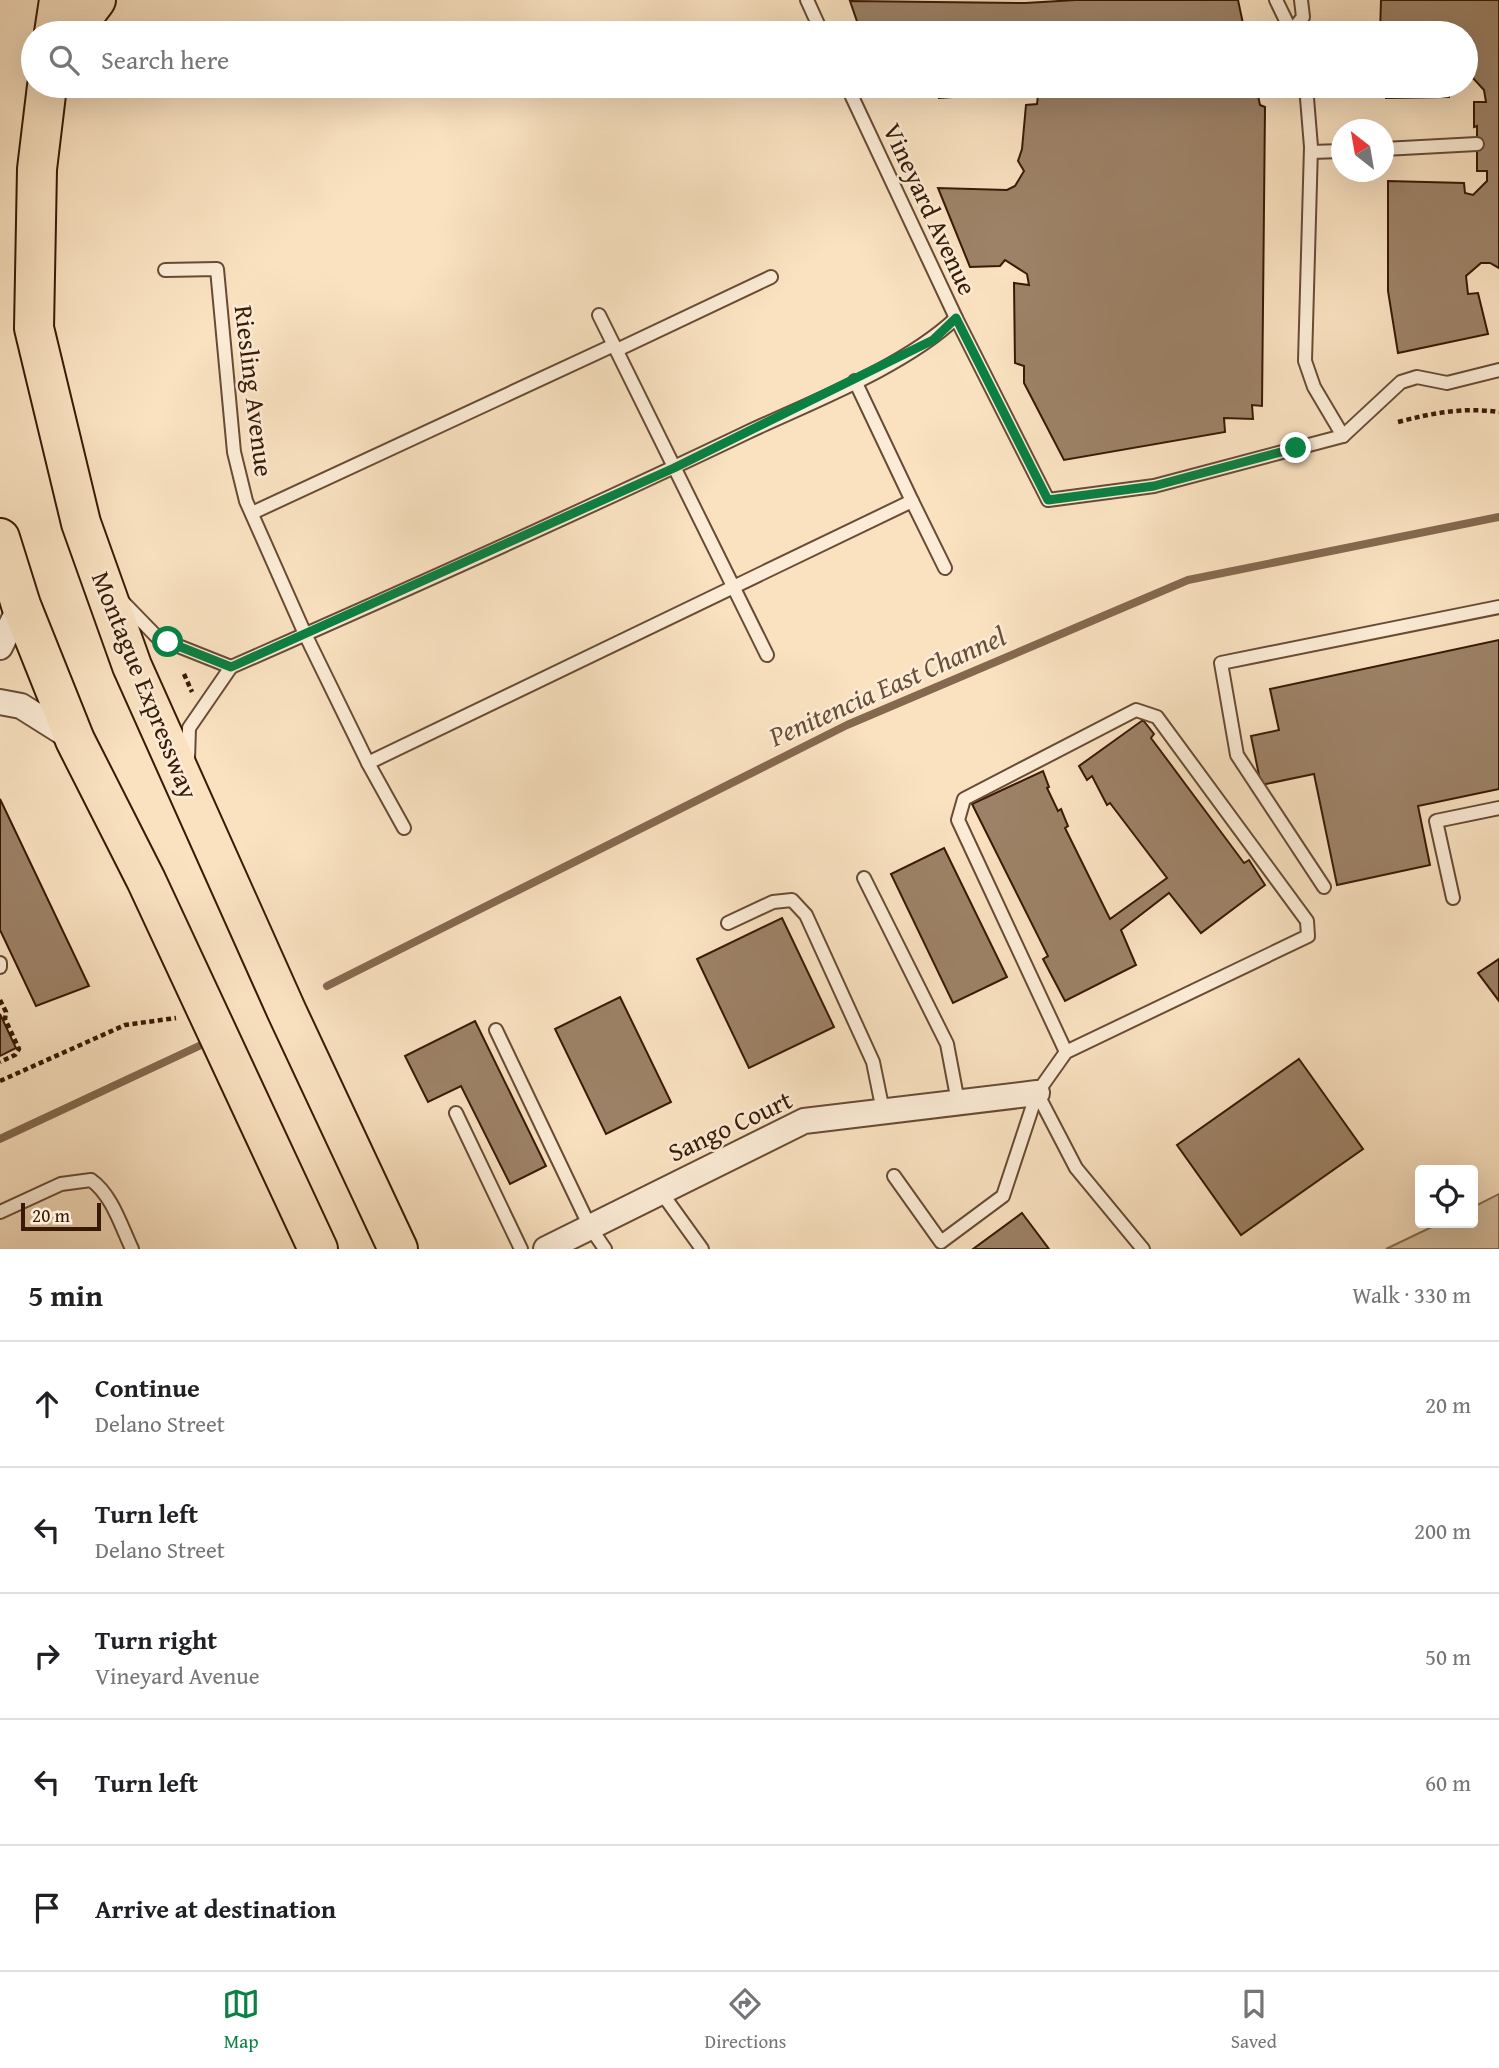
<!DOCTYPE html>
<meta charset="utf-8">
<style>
:root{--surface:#fff;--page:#f2f2f2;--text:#202124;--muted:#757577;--line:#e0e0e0;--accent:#0b8043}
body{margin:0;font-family:"Gentium Book Plus",serif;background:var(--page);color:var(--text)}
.controls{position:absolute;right:21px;bottom:21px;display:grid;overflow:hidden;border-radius:7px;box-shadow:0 7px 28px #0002}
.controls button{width:63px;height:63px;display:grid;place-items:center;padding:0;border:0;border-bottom:2px solid var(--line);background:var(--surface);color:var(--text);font:35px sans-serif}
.compass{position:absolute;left:1331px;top:119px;width:63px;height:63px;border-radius:50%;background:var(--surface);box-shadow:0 7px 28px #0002;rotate:329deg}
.scale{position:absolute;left:21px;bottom:18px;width:80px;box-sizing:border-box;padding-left:7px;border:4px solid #381905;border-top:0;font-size:19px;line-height:24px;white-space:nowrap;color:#381905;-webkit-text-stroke:5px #fcecd7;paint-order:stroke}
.stop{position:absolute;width:21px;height:21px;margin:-16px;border:5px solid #0b8043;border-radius:50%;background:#fff}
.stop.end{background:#0b8043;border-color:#fff;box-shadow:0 2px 7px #0008}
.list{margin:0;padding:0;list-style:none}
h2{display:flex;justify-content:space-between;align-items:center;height:91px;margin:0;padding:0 28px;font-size:30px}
h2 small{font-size:23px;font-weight:400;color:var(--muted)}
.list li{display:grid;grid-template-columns:46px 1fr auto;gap:21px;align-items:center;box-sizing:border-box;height:126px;padding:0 28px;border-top:2px solid var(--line)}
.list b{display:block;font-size:26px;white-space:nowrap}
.list p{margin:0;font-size:23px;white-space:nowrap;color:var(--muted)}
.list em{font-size:23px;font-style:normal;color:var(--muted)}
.icon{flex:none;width:38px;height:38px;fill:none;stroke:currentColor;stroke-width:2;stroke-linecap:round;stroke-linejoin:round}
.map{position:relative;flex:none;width:1499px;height:1249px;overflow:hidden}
.search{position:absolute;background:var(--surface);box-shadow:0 7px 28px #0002;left:21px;right:21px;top:21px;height:77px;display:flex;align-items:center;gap:18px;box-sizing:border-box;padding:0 24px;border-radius:38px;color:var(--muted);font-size:26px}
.sheet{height:721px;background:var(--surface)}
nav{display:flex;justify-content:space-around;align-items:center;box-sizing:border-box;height:98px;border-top:2px solid var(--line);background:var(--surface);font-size:19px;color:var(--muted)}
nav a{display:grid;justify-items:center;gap:4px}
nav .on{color:var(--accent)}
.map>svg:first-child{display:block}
</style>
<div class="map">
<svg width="1499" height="1249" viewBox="0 0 1499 1249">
<rect width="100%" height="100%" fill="#fae2c1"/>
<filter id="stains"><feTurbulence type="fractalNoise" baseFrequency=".00286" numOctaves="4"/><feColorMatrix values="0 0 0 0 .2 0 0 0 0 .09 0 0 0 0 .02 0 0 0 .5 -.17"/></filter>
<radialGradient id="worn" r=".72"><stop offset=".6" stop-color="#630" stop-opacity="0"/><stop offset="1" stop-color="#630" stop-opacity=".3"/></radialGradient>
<polygon fill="#d9c0a1" stroke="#886c53" stroke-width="2" points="1499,1194 1499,1249 1386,1249 1440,1223 1473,1223 1473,1207"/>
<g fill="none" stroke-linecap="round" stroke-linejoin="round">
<g stroke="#85694f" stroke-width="8">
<polyline points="327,986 847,725 1188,580 1499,517"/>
<polyline points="0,1139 199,1046"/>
</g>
</g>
<g fill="#9d8267" stroke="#381905" stroke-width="2">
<polygon points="1076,0 1238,0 1245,33 861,33 850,1 1025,3"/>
<polygon points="1381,0 1499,0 1499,268 1490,263 1481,263 1466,276 1468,294 1478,293 1488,334 1398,353 1388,291 1388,181 1464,183 1465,193 1473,195 1487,181 1487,171 1477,171 1477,126 1474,127 1474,102 1486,102 1484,90 1473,78 1466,79 1466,33 1380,33"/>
<polygon points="890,86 1002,86 997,94 939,98 939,91 892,89"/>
<polygon points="1027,86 1256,86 1260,105 1265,107 1262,406 1252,405 1253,419 1224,418 1225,432 1064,460 1024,383 1024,366 1015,363 1014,283 1029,285 1027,274 1005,260 1000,266 970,267 938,188 1007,190 1015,186 1024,171 1018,161 1022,149 1026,105 1037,104 1038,95"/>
<polygon points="1386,86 1449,86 1449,97 1386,98"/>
<polygon points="1499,640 1499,789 1418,806 1430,865 1337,885 1314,774 1261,785 1251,736 1279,730 1270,689"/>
<polygon points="1143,720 1154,734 1151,738 1244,863 1249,860 1265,885 1201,933 1169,893 1121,930 1136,965 1065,1001 1043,959 1048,956 972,804 1043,771 1049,787 1047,788 1058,811 1061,809 1068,826 1065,828 1110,919 1167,878 1110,803 1107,805 1092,776 1087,780 1079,766"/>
<polygon points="0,799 89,986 36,1006 0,930"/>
<polygon points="944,848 1007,977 953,1003 891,874"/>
<polygon points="782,918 834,1027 749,1068 697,959"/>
<polygon points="1499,959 1499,1001 1478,973"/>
<polygon points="620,997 671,1102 606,1134 555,1029"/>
<polygon points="0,1014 16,1048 0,1056"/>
<polygon points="475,1021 546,1166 510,1184 461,1086 428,1102 405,1056"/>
<polygon points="1299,1059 1363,1149 1241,1235 1177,1145"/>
<polygon points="1022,1213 1049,1249 973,1249"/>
</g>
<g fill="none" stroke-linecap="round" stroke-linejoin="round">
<g stroke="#684b34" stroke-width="16">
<g id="service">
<polyline points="807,0 822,33"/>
<polyline points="1276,0 1292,33"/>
<polyline points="1292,31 1303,17 1301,0"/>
<polyline points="847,86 956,318 1048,500 1154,486 1343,436 1401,382 1417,377 1447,383 1499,370"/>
<polyline points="1306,86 1311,147 1305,361 1314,387 1343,436"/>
<polyline points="1384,149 1477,144"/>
<polyline points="1311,152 1342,151"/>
<polyline points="165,270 217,269 234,452 246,501 305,634 368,763 404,828"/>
<polyline points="599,315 767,655"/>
<polyline points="617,350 771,277"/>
<polyline points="912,501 945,568"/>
<polyline points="252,513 614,345"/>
<polyline points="124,603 158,638 231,667 189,728 188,760"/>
<path d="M231,667C404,591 577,514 748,432C814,401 904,367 956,318"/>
<polyline points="368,763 912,501 855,381"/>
<polyline points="864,878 947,1044 958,1102"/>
<polyline points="1324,887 1237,755 1221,663 1499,607"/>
<polyline points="1453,898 1436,821 1499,808"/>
<polyline points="728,923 773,902 792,900 806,915 873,1062 883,1111"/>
<polyline points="0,963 0,967"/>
<polyline points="496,1030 590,1227 605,1249"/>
<polyline points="1037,1093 1076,1168 1143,1249"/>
<polyline points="456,1113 521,1249"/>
<polyline points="894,1176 941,1242 1003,1196 1037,1093 1066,1052 1308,936 1307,921 1157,717 1136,710 964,799 958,820 1066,1052"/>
<polyline points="661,1192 702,1249"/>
<path d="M0,1212L61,1184L91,1180C112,1195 121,1226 132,1249"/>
</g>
</g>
<g stroke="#684b34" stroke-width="28">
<g id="minor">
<polyline points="0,647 21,605"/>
<polyline points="0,702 21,706 75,740"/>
<polyline points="546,1249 804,1121 1037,1093"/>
</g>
</g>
<g stroke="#381905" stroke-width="42">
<g id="trunk">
<polyline points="54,33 59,0"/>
<polyline points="71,33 96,0"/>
<polyline points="47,86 37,169 34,328 81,523 132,666 287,1012 398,1249"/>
<polyline points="0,538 21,605 75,740 146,880 318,1249"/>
</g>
</g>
<g stroke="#381905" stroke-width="4.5" stroke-dasharray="5 3.5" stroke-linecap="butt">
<path d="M1398,422C1433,413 1463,407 1499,412"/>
<polyline points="184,674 192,692"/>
<polyline points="0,1000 6,1012 5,1019 19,1049 15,1055 0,1062"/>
<polyline points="0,1081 125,1025 176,1018"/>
</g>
<use href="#service" stroke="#fcecd7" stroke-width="12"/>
<use href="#minor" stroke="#fcecd7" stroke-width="24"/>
<use href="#trunk" stroke="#fae2c1" stroke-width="38"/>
</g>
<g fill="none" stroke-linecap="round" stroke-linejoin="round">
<polyline stroke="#0b8043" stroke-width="9" points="168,642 231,667 674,468 933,340 956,318 1048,500 1154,486 1296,448"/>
</g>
<g text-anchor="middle" stroke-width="5" stroke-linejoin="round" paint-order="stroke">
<g font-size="26" fill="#381905" stroke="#fcecd7">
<text transform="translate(930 209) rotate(65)" y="9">Vineyard Avenue</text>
<text transform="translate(254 391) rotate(83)" y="9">Riesling Avenue</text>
<text transform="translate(145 685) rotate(68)" y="9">Montague Expressway</text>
<text transform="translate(730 1126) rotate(-25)" y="9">Sango Court</text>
</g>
<g font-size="28" font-style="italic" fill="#6b4e37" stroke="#fcecd7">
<text transform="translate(887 686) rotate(-24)" y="10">Penitencia East Channel</text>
</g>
</g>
<rect width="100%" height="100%" filter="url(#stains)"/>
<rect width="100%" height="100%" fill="url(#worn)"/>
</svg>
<div class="controls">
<button><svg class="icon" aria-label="locate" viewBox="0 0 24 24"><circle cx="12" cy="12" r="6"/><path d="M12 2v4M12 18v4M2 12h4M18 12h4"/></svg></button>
</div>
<svg class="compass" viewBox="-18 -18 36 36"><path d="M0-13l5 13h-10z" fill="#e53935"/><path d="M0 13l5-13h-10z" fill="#757577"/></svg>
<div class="scale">20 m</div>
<div class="stop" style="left:168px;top:642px"></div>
<div class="stop end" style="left:1296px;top:448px"></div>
<div class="search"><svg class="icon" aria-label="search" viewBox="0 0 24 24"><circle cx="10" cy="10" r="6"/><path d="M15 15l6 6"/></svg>Search here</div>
</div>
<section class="sheet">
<h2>5 min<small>Walk · 330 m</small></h2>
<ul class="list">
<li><svg class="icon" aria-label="ahead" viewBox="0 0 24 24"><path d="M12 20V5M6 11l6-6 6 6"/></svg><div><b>Continue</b><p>Delano Street</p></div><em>20 m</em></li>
<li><svg class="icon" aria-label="left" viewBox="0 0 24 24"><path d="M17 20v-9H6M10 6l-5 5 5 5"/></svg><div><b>Turn left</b><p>Delano Street</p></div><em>200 m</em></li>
<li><svg class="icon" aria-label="right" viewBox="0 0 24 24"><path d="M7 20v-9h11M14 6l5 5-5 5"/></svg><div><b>Turn right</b><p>Vineyard Avenue</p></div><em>50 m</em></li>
<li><svg class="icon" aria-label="left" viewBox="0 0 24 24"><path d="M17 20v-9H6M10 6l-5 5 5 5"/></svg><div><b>Turn left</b></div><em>60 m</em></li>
<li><svg class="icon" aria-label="arrive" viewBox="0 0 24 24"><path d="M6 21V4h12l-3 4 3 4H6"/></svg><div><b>Arrive at destination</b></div></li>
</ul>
</section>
<nav>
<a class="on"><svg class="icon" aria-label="map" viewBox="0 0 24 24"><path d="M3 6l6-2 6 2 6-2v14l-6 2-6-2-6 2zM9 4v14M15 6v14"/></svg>Map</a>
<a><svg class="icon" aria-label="directions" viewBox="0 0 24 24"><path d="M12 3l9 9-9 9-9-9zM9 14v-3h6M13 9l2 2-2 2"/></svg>Directions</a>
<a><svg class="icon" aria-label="saved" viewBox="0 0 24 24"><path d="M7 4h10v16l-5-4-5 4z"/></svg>Saved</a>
</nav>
